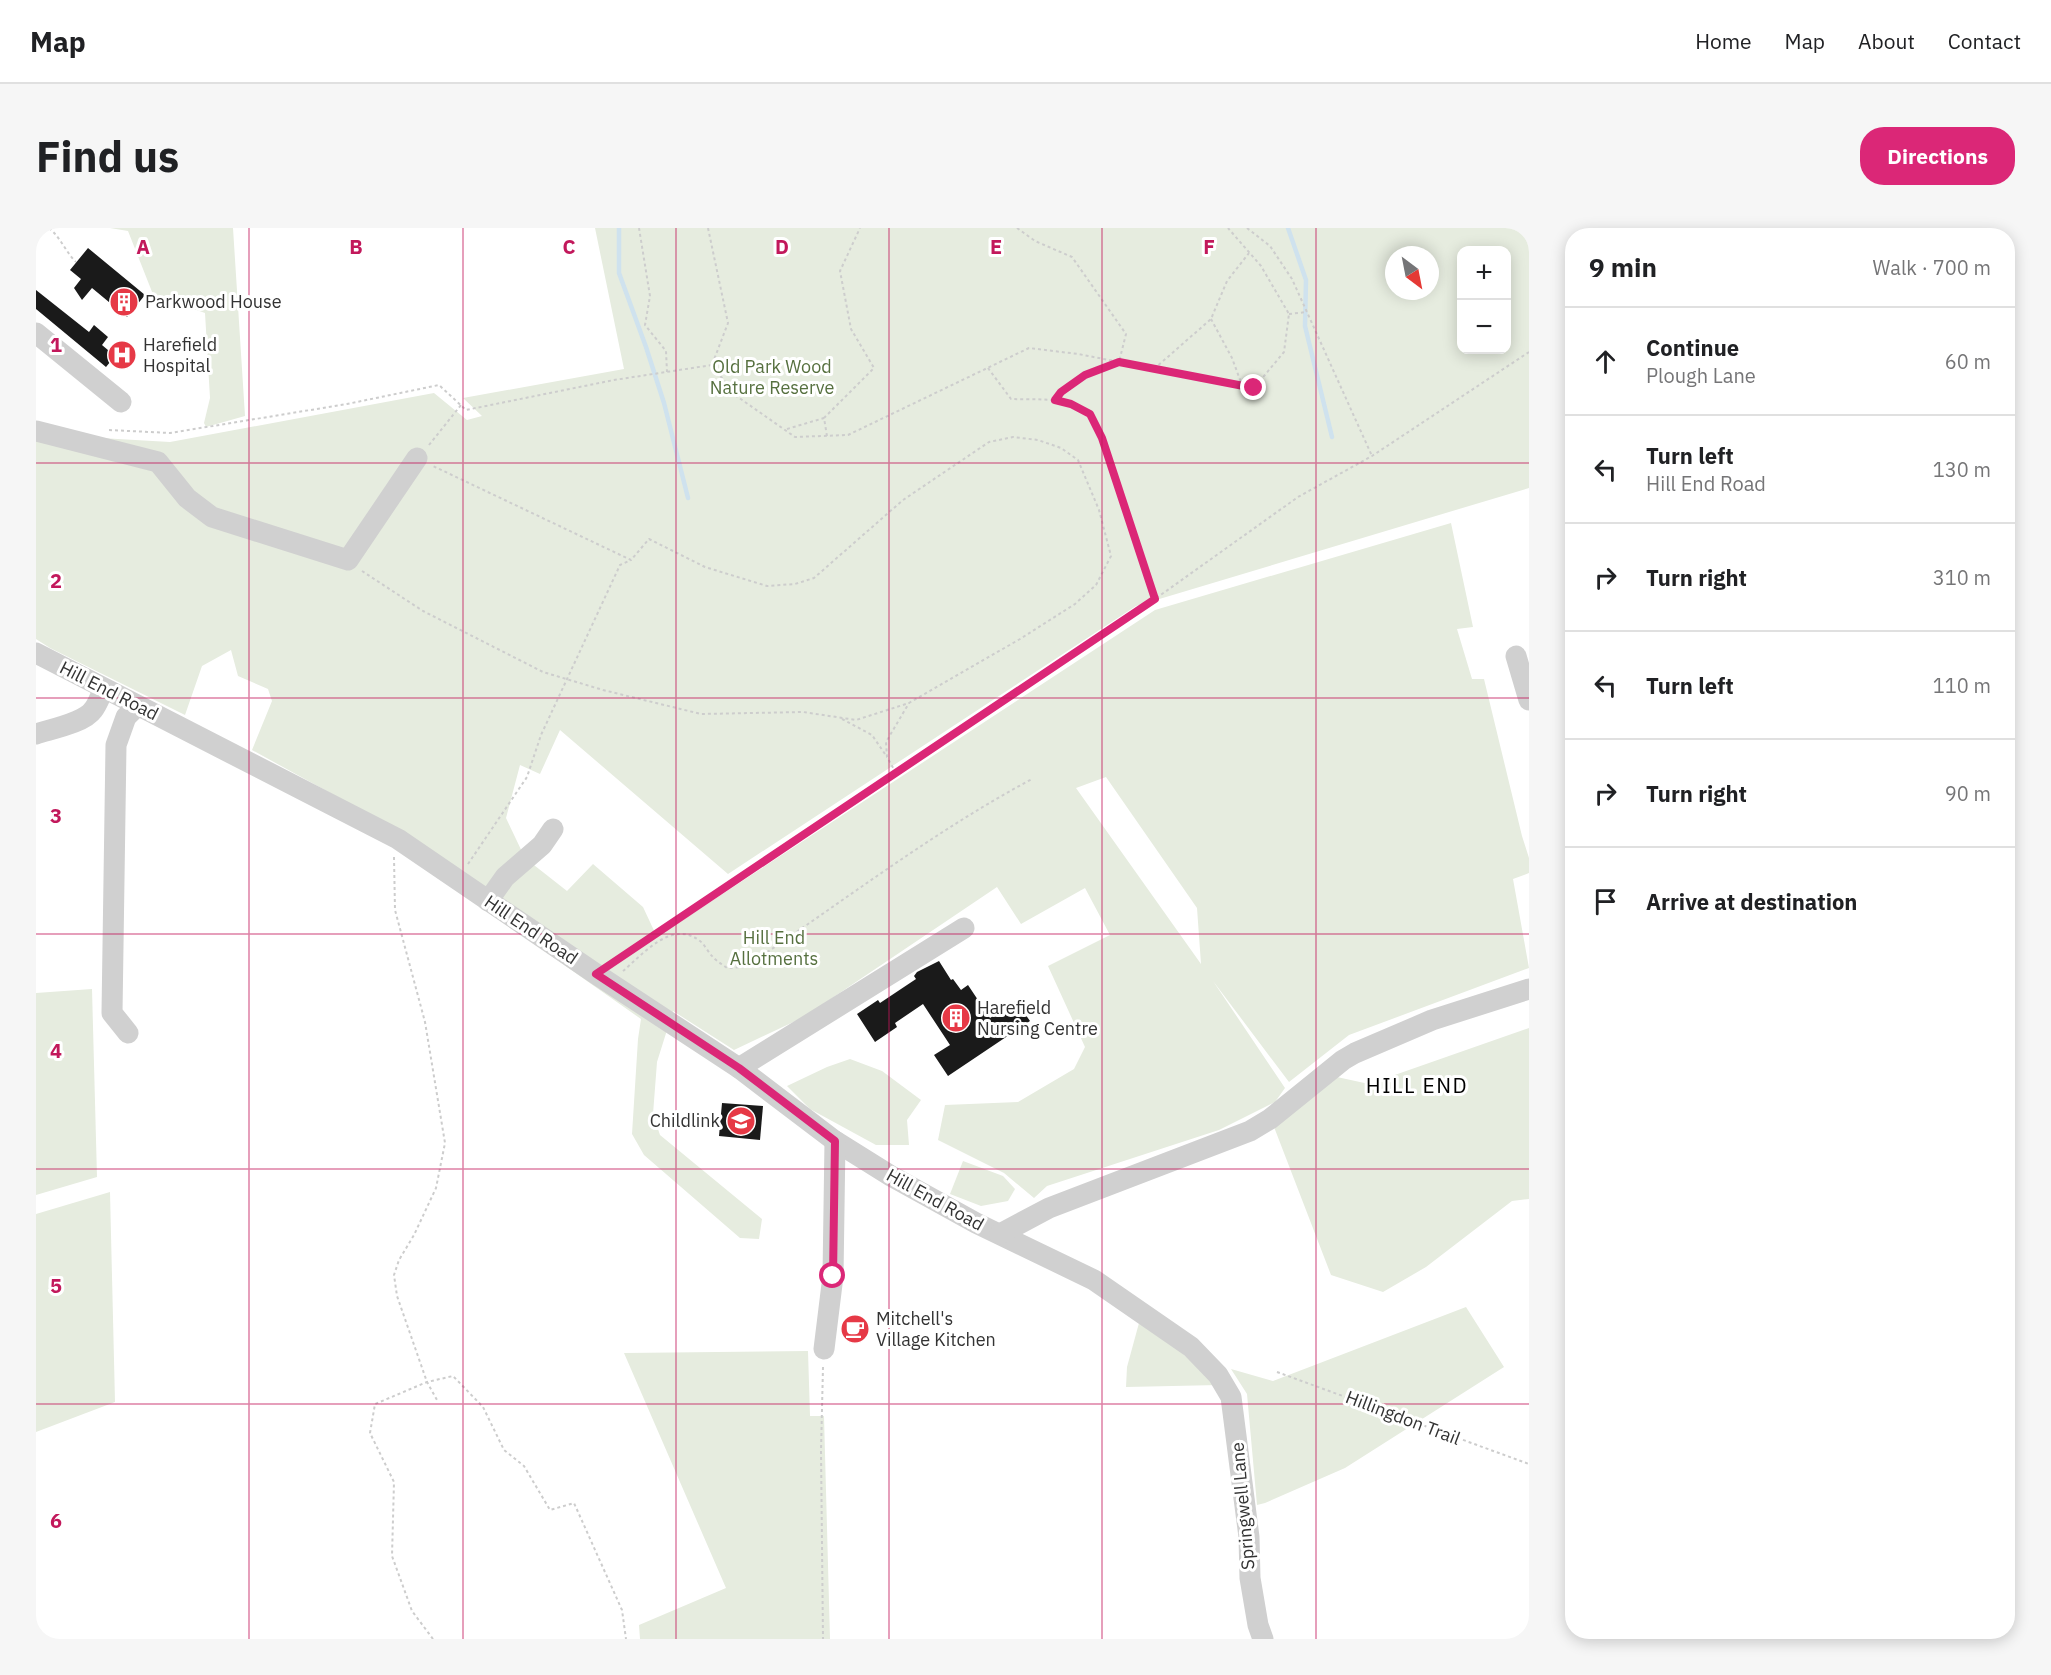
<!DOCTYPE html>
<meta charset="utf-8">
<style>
:root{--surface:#fff;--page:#f6f6f6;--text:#202124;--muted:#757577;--line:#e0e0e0;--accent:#db2777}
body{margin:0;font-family:"IBM Plex Sans",sans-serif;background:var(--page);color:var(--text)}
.controls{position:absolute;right:18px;top:18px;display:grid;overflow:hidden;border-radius:12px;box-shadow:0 3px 15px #0003}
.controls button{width:54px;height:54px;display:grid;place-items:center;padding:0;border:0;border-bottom:2px solid var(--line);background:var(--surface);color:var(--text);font:30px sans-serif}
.compass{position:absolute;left:1349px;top:18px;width:54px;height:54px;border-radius:50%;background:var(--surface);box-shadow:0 3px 15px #0003;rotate:148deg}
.stop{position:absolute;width:18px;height:18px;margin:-14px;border:4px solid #db2777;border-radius:50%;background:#fff}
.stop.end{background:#db2777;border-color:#fff;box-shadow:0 2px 6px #0008}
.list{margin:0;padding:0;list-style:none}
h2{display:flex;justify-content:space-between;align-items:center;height:78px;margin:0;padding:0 24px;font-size:26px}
h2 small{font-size:20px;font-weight:400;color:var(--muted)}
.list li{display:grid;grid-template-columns:39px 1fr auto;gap:18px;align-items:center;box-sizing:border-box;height:108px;padding:0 24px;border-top:2px solid var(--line)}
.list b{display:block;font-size:22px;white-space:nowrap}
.list p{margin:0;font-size:20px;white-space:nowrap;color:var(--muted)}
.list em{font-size:20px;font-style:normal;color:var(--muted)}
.icon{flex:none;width:33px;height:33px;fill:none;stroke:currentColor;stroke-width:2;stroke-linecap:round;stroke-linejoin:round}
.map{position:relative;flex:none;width:1493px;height:1411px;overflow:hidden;border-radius:24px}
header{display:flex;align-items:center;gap:36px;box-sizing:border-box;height:84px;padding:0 30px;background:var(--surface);border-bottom:2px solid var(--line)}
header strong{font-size:28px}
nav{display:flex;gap:33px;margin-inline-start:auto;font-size:21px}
.intro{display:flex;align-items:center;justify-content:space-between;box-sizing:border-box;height:144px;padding:0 36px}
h1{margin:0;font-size:42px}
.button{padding:15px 27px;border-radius:24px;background:var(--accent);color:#fff;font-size:21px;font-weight:700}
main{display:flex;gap:36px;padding:0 36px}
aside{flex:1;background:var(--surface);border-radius:24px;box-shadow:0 3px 15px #0003}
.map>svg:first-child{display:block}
</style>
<header>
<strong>Map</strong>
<nav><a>Home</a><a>Map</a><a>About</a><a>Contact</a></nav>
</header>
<div class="intro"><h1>Find us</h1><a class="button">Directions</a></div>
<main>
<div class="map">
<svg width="1493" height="1411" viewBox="0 0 1493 1411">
<rect width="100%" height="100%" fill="#fff"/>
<g fill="#e6ecdf" fill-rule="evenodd">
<polygon points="74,0 197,0 209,188 170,199 168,195 174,170 169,85 135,73 122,79 92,3"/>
<path d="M559,0H1493V260L1100,378L692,646L524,502L504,546L484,537L470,590L489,630L531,663L557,636L607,679L621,709L1119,382L1415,295L1437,399L1421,401L1436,451H1448L1486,608L1493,630V645L1477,651L1493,740L1313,807L1253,854L1177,753L1249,860L1239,874L1183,902L1011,958L998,970L968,945L902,912L909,877L982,874L1038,841L1049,819L1012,738L1074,707L1049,660L985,696L961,659L768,789L698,822L637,783L621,834L617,886L624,907L726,991L723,1011L704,1010L608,927L596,906L602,811L605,791L373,628L349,595L216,522L236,473L232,461L202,448L195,422L166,438L149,487L14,420L0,411V201L30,208L134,214L398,165L431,192L446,188L427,170L588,141ZM1426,22H1470V122H1426ZM1358,27H1394V63H1358ZM1070,549L1161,680L1165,736L1040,560Z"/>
<polygon points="56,761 61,949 0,967 0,765"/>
<polygon points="1493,800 1493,971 1476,973 1390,1039 1347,1064 1295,1047 1238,899 1301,849 1333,856"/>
<polygon points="814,831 846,843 885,872 871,892 873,917 840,917 774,881 751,858 791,839"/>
<polygon points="927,933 967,948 979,961 972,973 945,978 914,966"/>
<polygon points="74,964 79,1174 0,1204 0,986"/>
<polygon points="1430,1079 1468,1139 1309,1240 1229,1275 1221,1277 1211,1166 1195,1141 1237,1153"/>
<polygon points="1103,1095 1123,1105 1183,1157 1090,1159 1091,1139"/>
<polygon points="772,1123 774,1188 788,1188 794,1411 604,1411 603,1397 690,1360 588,1125"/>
</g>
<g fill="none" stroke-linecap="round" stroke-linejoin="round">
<g stroke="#cfe2ee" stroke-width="4.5">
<polyline points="583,0 583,45 610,119 628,175 652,270"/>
<polyline points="1252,0 1270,52 1269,98 1296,209"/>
</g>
</g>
<g fill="#1a1a1a">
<polygon points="52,20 109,67 91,89 56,60 46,72 38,60 45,51 34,42"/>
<polygon points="0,62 53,104 58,97 72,109 66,117 79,128 70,139 0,81"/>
<polygon points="903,733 915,752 917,751 925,762 932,757 954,790 980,773 994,793 912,848 898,827 914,817 887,776 859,795 861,799 839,814 821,786 842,772 844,775 880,751 878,748 881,744"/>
<polygon points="686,875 727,878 724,912 683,908"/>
</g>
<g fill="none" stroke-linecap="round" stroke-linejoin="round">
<g stroke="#cdcdcd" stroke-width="2" stroke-dasharray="3 3" stroke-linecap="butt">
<path d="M13,0C25,10 29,23 40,34"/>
<polyline points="603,0 614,68 609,97 630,123 631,144"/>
<polyline points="672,0 692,95 676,137 699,167 759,209 812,207 993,120 1042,126 1218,160 1248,124 1253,86 1225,38 1192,0"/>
<path d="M981,0L999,13L1036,29L1090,106L1083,134C1060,143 1034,151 1019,172"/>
<polyline points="1211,0 1234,18 1256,51 1336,228"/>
<polyline points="1253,86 1271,84"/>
<polyline points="1175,91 1196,130 1206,157"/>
<path d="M952,140L975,171C1000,172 1032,168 1053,185C1059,190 1063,203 1066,210L1119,371"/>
<polyline points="1118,141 1175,91 1191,53 1213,25"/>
<polyline points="751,201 788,190"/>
<polyline points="73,202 134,205 311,176 403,157 430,182 578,152 676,137"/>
<polyline points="791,208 788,190 838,140 815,101 804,43 824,0"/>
<polyline points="393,217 425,177"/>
<polyline points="326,343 387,383 507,444 567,462 665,486 767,484 820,492 873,475 984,411 1039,376 1060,357 1075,328 1063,282 1042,232 1025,220 1002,212 977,209 953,214 867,272 778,350 759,356 731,358 669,339 613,311 595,332 397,238"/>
<polyline points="806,491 836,507 851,529"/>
<polyline points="860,545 851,529 850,514 873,475"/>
<polyline points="358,629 359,682 389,794 409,915 400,960 378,1007 363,1032 358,1047 361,1068 391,1154 401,1172"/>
<polyline points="432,636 491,549 505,507 584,337 595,332"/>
<polyline points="577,734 1119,371 1262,269 1336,228 1493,124"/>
<path d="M587,743C607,726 636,691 664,713C669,717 672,724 676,728C680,733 686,736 691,740L709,739C804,676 895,605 996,551"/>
<polyline points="787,1139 785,1223 787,1411"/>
<polyline points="1241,1144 1493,1236"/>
<polyline points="397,1411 376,1383 356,1328 358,1254 334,1205 339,1176 391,1154 417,1148 447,1179 468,1222 488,1238 514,1282 538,1275 586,1382 590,1411"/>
</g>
<g stroke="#d0d0d0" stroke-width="21">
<polyline points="0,105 85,174"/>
<polyline points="0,203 122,234 151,270 176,289 312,332 381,230"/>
<polyline points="0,425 362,611 560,746 703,840 799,913 855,948 940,995 1058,1052 1155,1119 1182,1147 1195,1169 1213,1309 1214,1350 1222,1397 1227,1411"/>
<polyline points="1480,428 1493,472"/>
<path d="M0,506C15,501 48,495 57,482C62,476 64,468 68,461"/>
<polyline points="452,673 469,649 506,617 517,601"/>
<polyline points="92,805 76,785 80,517 90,489 101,478"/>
<polyline points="703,840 928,700"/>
<polyline points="964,1006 1013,980 1214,903 1234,891 1307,832 1319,825 1396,792 1493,761"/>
<polyline points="788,1121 797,1048 799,913"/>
</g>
</g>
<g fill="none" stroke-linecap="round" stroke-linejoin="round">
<polyline stroke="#db2777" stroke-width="8" points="797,1048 799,913 703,840 560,746 1119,371 1066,210 1054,186 1035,176 1019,172 1025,164 1049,147 1083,134 1218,160"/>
</g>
<path fill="none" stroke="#c2185b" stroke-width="1.5" stroke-opacity="0.55" d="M213,0V1411M427,0V1411M640,0V1411M853,0V1411M1066,0V1411M1280,0V1411M0,235H1493M0,470H1493M0,706H1493M0,941H1493M0,1176H1493"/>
<defs>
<g id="building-disc" transform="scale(1.5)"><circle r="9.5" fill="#e63946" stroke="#fff"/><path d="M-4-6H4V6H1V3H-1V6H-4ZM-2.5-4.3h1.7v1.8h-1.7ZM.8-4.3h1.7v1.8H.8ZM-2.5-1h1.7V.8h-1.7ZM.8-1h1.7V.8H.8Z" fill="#fff"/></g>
<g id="hospital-disc" transform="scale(1.5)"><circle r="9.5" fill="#e63946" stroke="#fff"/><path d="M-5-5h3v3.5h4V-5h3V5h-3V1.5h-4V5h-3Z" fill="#fff"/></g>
<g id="school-disc" transform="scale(1.5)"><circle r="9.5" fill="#e63946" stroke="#fff"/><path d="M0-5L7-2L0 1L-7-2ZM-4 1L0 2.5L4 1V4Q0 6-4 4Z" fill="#fff"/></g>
<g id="cafe-disc" transform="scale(1.5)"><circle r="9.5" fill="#e63946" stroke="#fff"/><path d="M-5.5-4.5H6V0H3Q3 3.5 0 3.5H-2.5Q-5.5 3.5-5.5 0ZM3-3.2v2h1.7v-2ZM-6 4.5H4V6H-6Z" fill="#fff"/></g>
</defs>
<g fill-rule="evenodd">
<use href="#building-disc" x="88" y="74"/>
<use href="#hospital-disc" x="86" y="127"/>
<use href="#building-disc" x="920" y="790"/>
<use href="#school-disc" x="705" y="893"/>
<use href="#cafe-disc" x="819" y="1101"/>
</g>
<g text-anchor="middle" stroke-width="6" stroke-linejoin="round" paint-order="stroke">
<g font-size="18" fill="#333" stroke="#fff" text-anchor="start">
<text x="109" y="80">Parkwood House</text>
<text x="107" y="123">Harefield<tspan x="107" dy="21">Hospital</tspan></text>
<text x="941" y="786">Harefield<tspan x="941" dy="21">Nursing Centre</tspan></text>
<text x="684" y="899" text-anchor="end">Childlink</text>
<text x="840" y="1097">Mitchell's<tspan x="840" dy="21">Village Kitchen</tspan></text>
</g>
<g font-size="18" fill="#56703f" stroke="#fff">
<text x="736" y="145">Old Park Wood<tspan x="736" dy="21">Nature Reserve</tspan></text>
<text x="738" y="716">Hill End<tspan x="738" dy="21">Allotments</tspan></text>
</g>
<g font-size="18" fill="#333" stroke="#fff">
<text transform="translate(73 463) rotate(27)" y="6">Hill End Road</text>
<text transform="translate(495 702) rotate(34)" y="6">Hill End Road</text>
<text transform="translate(899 972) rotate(29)" y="6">Hill End Road</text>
<text transform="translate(1367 1190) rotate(21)" y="6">Hillingdon Trail</text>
<text transform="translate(1207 1278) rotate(-95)" y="6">Springwell Lane</text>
</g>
<g font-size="21" letter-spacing="1.5" fill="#000" stroke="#fff">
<text x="1381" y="865">HILL END</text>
</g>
</g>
<g font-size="20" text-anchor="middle" font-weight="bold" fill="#c2185b" stroke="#fff" stroke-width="6" stroke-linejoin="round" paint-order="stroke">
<text x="107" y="26">A</text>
<text x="320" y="26">B</text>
<text x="533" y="26">C</text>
<text x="746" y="26">D</text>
<text x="960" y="26">E</text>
<text x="1173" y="26">F</text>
<text x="20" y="124">1</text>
<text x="20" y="360">2</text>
<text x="20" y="595">3</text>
<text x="20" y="830">4</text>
<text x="20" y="1065">5</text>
<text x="20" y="1300">6</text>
</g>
</svg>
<div class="controls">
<button>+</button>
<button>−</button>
</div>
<svg class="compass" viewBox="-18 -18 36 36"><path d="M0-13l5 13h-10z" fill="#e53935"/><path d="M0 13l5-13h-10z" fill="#757577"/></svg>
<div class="stop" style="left:797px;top:1048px"></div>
<div class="stop end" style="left:1218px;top:160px"></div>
</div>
<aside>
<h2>9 min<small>Walk · 700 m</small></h2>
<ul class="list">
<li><svg class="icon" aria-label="ahead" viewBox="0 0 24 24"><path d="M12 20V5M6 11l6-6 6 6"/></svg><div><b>Continue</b><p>Plough Lane</p></div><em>60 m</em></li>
<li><svg class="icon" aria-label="left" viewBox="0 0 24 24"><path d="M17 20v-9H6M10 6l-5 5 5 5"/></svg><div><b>Turn left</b><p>Hill End Road</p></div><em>130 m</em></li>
<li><svg class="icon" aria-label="right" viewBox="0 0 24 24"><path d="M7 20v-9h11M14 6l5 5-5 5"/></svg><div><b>Turn right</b></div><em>310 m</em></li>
<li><svg class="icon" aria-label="left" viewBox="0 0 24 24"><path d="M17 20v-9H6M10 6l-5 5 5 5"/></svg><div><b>Turn left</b></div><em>110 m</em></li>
<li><svg class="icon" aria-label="right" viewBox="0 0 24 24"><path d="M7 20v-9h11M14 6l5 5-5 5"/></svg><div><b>Turn right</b></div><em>90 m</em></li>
<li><svg class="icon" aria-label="arrive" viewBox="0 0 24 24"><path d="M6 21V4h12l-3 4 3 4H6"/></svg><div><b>Arrive at destination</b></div></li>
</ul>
</aside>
</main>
